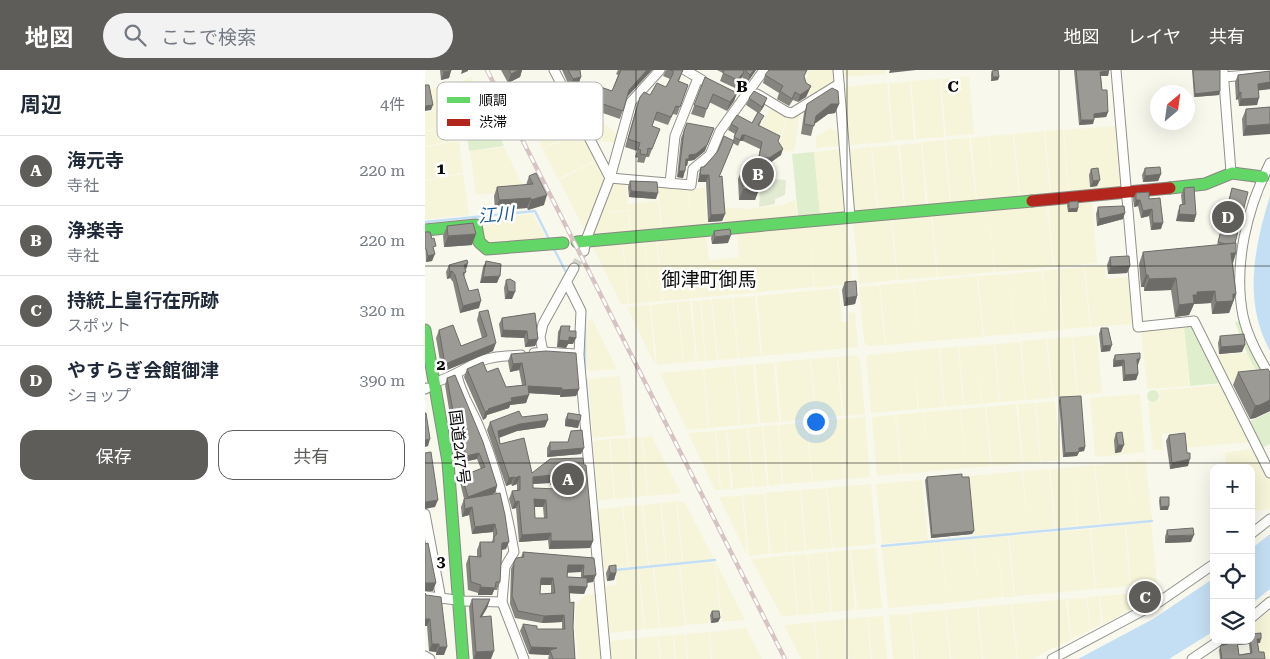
<!DOCTYPE html>
<html lang="ja">
<meta charset="utf-8">
<style>
:root{--surface:#fff;--page:#f2f2f3;--text:#1f2937;--muted:#747a83;--line:#e0e1e3;--accent:#5e5d59}
body{margin:0;font-family:"Roboto Serif","Noto Sans JP",serif;background:var(--page);color:var(--text)}
.controls{position:absolute;right:15px;bottom:15px;display:grid;overflow:hidden;border-radius:10px;box-shadow:0 5px 20px #0002}
.controls button{width:45px;height:45px;display:grid;place-items:center;padding:0;border:0;border-bottom:1px solid var(--line);background:var(--surface);color:var(--text);font:25px sans-serif}
.compass{position:absolute;left:725px;top:15px;width:45px;height:45px;border-radius:50%;background:var(--surface);box-shadow:0 5px 20px #0002;rotate:29deg}
.you{position:absolute;left:390px;top:351px;width:18px;height:18px;margin:-12px;border:4px solid #fff;border-radius:50%;background:#1a73e8;box-shadow:0 0 0 8px #1a73e833}
.badge{display:grid;place-items:center;width:32px;height:32px;border-radius:50%;background:var(--accent);color:#fff;font-size:16px;font-weight:700}
.pin{position:absolute;translate:-50% -50%;border:2px solid #fff;box-shadow:0 1px 5px #0006}
.list{margin:0;padding:0;list-style:none}
h2{display:flex;justify-content:space-between;align-items:center;height:65px;margin:0;padding:0 20px;font-size:21px}
h2 small{font-size:16px;font-weight:400;color:var(--muted)}
.list li{display:grid;grid-template-columns:32px 1fr auto;gap:15px;align-items:center;box-sizing:border-box;height:70px;padding:0 20px;border-top:1px solid var(--line)}
.list b{display:block;font-size:19px;white-space:nowrap}
.list p{margin:0;font-size:16px;white-space:nowrap;color:var(--muted)}
.list em{font-size:16px;font-style:normal;color:var(--muted)}
.actions{display:flex;gap:10px;padding:15px 20px}
.actions a{flex:1;padding:11px 0;border:1px solid var(--accent);border-radius:15px;text-align:center;font-size:18px;color:var(--accent)}
.actions .main{background:var(--accent);color:#fff}
.icon{flex:none;width:28px;height:28px;fill:none;stroke:currentColor;stroke-width:2;stroke-linecap:round;stroke-linejoin:round}
.map{position:relative;flex:none;width:845px;height:589px;overflow:hidden}
header{display:flex;align-items:center;gap:30px;box-sizing:border-box;height:70px;padding:0 25px;background:var(--accent);color:#fff}
header strong{font-size:24px}
nav{display:flex;gap:28px;margin-inline-start:auto;font-size:18px}
.search{width:350px;height:45px;background:var(--page);display:flex;align-items:center;gap:12px;box-sizing:border-box;padding:0 18px;border-radius:28px;color:var(--muted);font-size:19px}
main{display:flex}
aside{flex:1;background:var(--surface)}
.map>svg:first-child{display:block}
</style>
<header>
<strong>地図</strong>
<div class="search"><svg class="icon" aria-label="search" viewBox="0 0 24 24"><circle cx="10" cy="10" r="6"/><path d="M15 15l6 6"/></svg>ここで検索</div>
<nav><a>地図</a><a>レイヤ</a><a>共有</a></nav>
</header>
<main>
<aside>
<h2>周辺<small>4件</small></h2>
<ul class="list">
<li><span class="badge">A</span><div><b>海元寺</b><p>寺社</p></div><em>220 m</em></li>
<li><span class="badge">B</span><div><b>浄楽寺</b><p>寺社</p></div><em>220 m</em></li>
<li><span class="badge">C</span><div><b>持統上皇行在所跡</b><p>スポット</p></div><em>320 m</em></li>
<li><span class="badge">D</span><div><b>やすらぎ会館御津</b><p>ショップ</p></div><em>390 m</em></li>
</ul>
<div class="actions"><a class="main">保存</a><a>共有</a></div>
</aside>
<div class="map">
<svg width="845" height="589" viewBox="0 0 845 589">
<rect width="100%" height="100%" fill="#f9f8ed"/>
<g fill="#f6f5d9">
<polygon points="384,0 410,0 411,11 387,25 379,19"/>
<polygon points="415,0 461,0 461,4 419,7"/>
<polygon points="544,6 549,64 521,66 516,9"/>
<polygon points="46,7 56,28 68,53 41,56 35,15 38,11"/>
<polygon points="515,9 519,67 491,69 486,11"/>
<polygon points="485,12 489,69 468,71 464,13"/>
<polygon points="462,13 467,72 422,75 417,17"/>
<polygon points="28,15 31,36 7,41 4,20"/>
<polygon points="31,37 34,55 0,61 0,43"/>
<polygon points="346,37 362,47 354,70 334,60"/>
<polygon points="375,42 369,81 355,82 353,78 363,47"/>
<polygon points="146,43 155,60 118,79 109,62"/>
<polygon points="158,43 174,50 193,65 191,73 170,70"/>
<polygon points="32,56 34,70 0,76 0,62"/>
<polygon points="691,56 692,77 669,79 693,77 696,118 644,122 639,60"/>
<polygon points="405,58 414,62 415,76 391,78 391,67"/>
<polygon points="638,59 643,121 626,123 620,61"/>
<polygon points="156,61 171,90 133,109 118,80"/>
<polygon points="619,61 625,123 595,126 589,64"/>
<polygon points="588,64 594,126 552,131 546,68 563,66 568,114 564,66"/>
<polygon points="544,68 551,130 526,132 520,70"/>
<polygon points="519,70 525,133 503,135 497,72"/>
<polygon points="34,71 38,103 0,110 0,77"/>
<polygon points="496,73 501,135 480,136 475,75"/>
<polygon points="473,75 479,136 453,139 447,77"/>
<polygon points="79,77 100,120 51,125 45,81"/>
<polygon points="446,77 452,139 427,141 421,80"/>
<polygon points="415,79 421,142 395,144 389,82"/>
<polygon points="171,91 181,109 160,161 134,110"/>
<polygon points="38,104 44,145 0,149 0,111"/>
<polygon points="190,112 201,113 203,140 175,143 186,114"/>
<polygon points="233,115 262,118 265,152 263,118 280,118 282,155 237,159"/>
<polygon points="370,130 372,147 299,153 298,137 325,139 357,135"/>
<polygon points="667,130 672,193 629,197 623,135"/>
<polygon points="233,131 236,159 206,162 203,134"/>
<polygon points="622,135 628,197 570,202 564,141 569,202 513,207 507,145"/>
<polygon points="203,141 205,162 168,165 175,143"/>
<polygon points="108,144 122,170 64,175 58,170 55,149"/>
<polygon points="506,145 512,207 473,210 467,148"/>
<polygon points="466,148 472,210 434,214 428,151"/>
<polygon points="422,152 427,214 390,218 384,157 389,217 238,231 232,168 247,167 253,228 247,167 281,164 284,190 314,187 312,161"/>
<polygon points="220,169 231,169 237,231 225,232"/>
<polygon points="219,170 225,232 204,234 198,171"/>
<polygon points="197,171 203,234 196,234 166,174"/>
<polygon points="680,195 681,209 705,207 709,254 666,257 660,197"/>
<polygon points="659,197 665,257 639,259 633,199"/>
<polygon points="632,199 638,260 590,264 584,204 617,201 623,260 618,201"/>
<polygon points="584,204 589,264 559,266 553,206"/>
<polygon points="552,206 558,267 494,272 489,212"/>
<polygon points="488,212 494,272 461,275 455,215"/>
<polygon points="454,215 460,275 443,276 439,272 434,217"/>
<polygon points="414,218 417,252 424,252 423,243 430,242 433,277 337,286 332,226"/>
<polygon points="330,226 336,286 314,288 308,228"/>
<polygon points="307,228 313,288 293,290 287,229"/>
<polygon points="276,230 286,230 292,290 281,291"/>
<polygon points="265,231 271,291 259,293 253,232"/>
<polygon points="267,231 275,231 280,291 272,291"/>
<polygon points="252,232 258,292 232,295 226,235"/>
<polygon points="225,235 230,295 202,237"/>
<polygon points="167,249 192,299 163,301 161,277 163,250"/>
<polygon points="759,256 764,316 722,319 716,260"/>
<polygon points="672,265 677,323 653,325 648,267"/>
<polygon points="647,267 652,325 628,327 622,269"/>
<polygon points="621,269 627,328 601,330 596,271"/>
<polygon points="595,272 600,330 575,332 570,274"/>
<polygon points="569,274 574,332 557,334 553,298 556,334 539,335 534,277"/>
<polygon points="533,277 538,335 520,337 515,278"/>
<polygon points="514,278 519,337 494,339 489,292 493,339 446,343 441,287 444,285"/>
<polygon points="821,283 837,309 801,312 789,285"/>
<polygon points="430,285 435,289 440,344 419,346 413,287"/>
<polygon points="412,287 417,346 391,348 386,289"/>
<polygon points="385,289 390,348 356,352 351,292"/>
<polygon points="349,293 354,352 335,353 330,294"/>
<polygon points="328,294 333,354 315,355 310,296"/>
<polygon points="309,296 314,355 284,358 279,299"/>
<polygon points="278,299 283,358 262,360 235,303"/>
<polygon points="195,306 201,365 168,368 163,309"/>
<polygon points="798,315 826,372 760,378 758,362 737,364 738,380 728,380 723,332 735,331 734,320"/>
<polygon points="715,324 720,382 670,387 665,328"/>
<polygon points="630,331 636,390 616,392 611,333"/>
<polygon points="610,333 615,392 598,393 593,334"/>
<polygon points="591,334 597,393 567,396 561,337"/>
<polygon points="560,337 566,396 541,398 536,339"/>
<polygon points="535,339 541,398 477,404 471,345 498,342 503,386 499,342"/>
<polygon points="470,345 476,404 452,406 447,347"/>
<polygon points="440,347 445,407 420,409 414,350 419,409 388,412 382,352"/>
<polygon points="381,352 387,412 358,414 354,355"/>
<polygon points="353,355 357,414 344,416 338,356"/>
<polygon points="337,356 342,416 329,417 323,358"/>
<polygon points="322,358 328,417 308,419 302,360"/>
<polygon points="301,360 306,419 296,420 291,361"/>
<polygon points="290,361 295,420 290,420 263,363"/>
<polygon points="227,366 229,371 256,423 223,426 218,367"/>
<polygon points="217,367 222,426 209,427 204,368"/>
<polygon points="203,368 208,427 190,429 185,369"/>
<polygon points="184,369 189,429 173,430 168,371"/>
<polygon points="824,379 831,383 845,411 845,439 826,441 826,398 801,398 800,383"/>
<polygon points="719,390 721,393 727,450 707,451 702,392"/>
<polygon points="701,392 707,451 676,454 670,395"/>
<polygon points="669,395 675,454 653,456 647,398 652,456 631,458 625,399 657,396 663,454 657,396"/>
<polygon points="624,399 630,458 550,466 544,406 597,401 603,460 598,401"/>
<polygon points="497,410 503,470 457,474 451,414"/>
<polygon points="446,414 451,474 408,478 402,418"/>
<polygon points="401,418 407,478 381,480 376,420"/>
<polygon points="375,420 380,481 362,482 358,433 361,482 346,484 340,423"/>
<polygon points="339,424 344,484 324,486 318,425"/>
<polygon points="317,426 322,485 294,427"/>
<polygon points="251,431 257,492 242,493 236,433"/>
<polygon points="252,431 259,431 289,489 258,492"/>
<polygon points="235,433 241,493 224,495 218,435"/>
<polygon points="217,435 223,495 204,497 198,436"/>
<polygon points="197,437 203,497 179,499 173,439"/>
<polygon points="726,453 732,513 706,516 701,455"/>
<polygon points="700,455 705,516 671,519 666,459"/>
<polygon points="665,459 670,519 590,526 584,466 608,464 614,524 608,464"/>
<polygon points="583,466 589,527 578,527 572,467"/>
<polygon points="572,467 577,527 522,533 517,472 548,469 554,528 549,469"/>
<polygon points="516,472 522,533 463,538 457,478"/>
<polygon points="451,478 457,538 432,540 426,480"/>
<polygon points="425,480 430,540 407,542 402,482"/>
<polygon points="401,482 406,542 388,544 383,484"/>
<polygon points="382,484 387,544 373,545 368,485"/>
<polygon points="367,485 372,545 357,547 326,489"/>
<polygon points="290,492 295,543 284,544 284,553 261,555 255,495"/>
<polygon points="291,494 292,494 320,550 297,552"/>
<polygon points="254,495 260,556 235,558 229,498"/>
<polygon points="228,498 234,558 220,559 214,499"/>
<polygon points="213,499 219,559 185,563 180,516 192,515 190,501"/>
<polygon points="715,523 716,534 696,544 694,525 696,545 678,554 675,526"/>
<polygon points="173,524 178,589 153,589 151,563 149,563 151,535 160,525"/>
<polygon points="674,526 676,554 666,560 662,527"/>
<polygon points="661,528 665,560 646,569 643,529"/>
<polygon points="641,529 645,570 606,589 593,589 587,534"/>
<polygon points="586,534 592,589 558,589 553,537"/>
<polygon points="552,537 557,589 526,589 521,540"/>
<polygon points="520,540 525,589 490,589 486,543"/>
<polygon points="845,541 845,589 839,589 833,584 826,566 826,555"/>
<polygon points="485,544 489,589 468,589 464,545"/>
<polygon points="458,546 462,589 447,589 443,547"/>
<polygon points="442,547 446,589 424,589 420,549"/>
<polygon points="419,549 423,589 393,589 390,552"/>
<polygon points="389,552 392,589 376,589 359,555"/>
<polygon points="321,558 337,589 287,589 285,562"/>
<polygon points="284,562 286,589 263,589 261,564"/>
<polygon points="260,564 262,589 251,589 249,565"/>
<polygon points="248,565 250,589 236,589 233,566"/>
<polygon points="232,566 235,589 211,589 209,569"/>
<polygon points="208,569 210,589 187,589 185,571"/>
</g>
<g fill="#dfefcd">
<polygon points="68,53 79,76 44,81 41,57"/>
<polygon points="389,82 395,144 373,146 367,84"/>
<path d="M815,251L825,277L845,315C825,299 819,275 810,252Z"/>
<polygon points="768,255 797,313 765,316 759,256"/>
<circle cx="728" cy="326" r="6"/>
<polygon points="845,342 845,374 835,379 821,353"/>
<polygon points="727,521 729,527 716,534 715,523"/>
</g>
<polygon fill="#e2ead2" points="336,108 361,110 360,125 350,129 350,134 334,137"/>
<g fill="#c4dff3">
<path d="M845,126V281C818,232 829,177 845,126Z"/>
<polygon points="845,464 845,519 826,534 826,479"/>
<polygon points="789,508 789,561 744,589 653,589 728,549"/>
</g>
<g fill="none" stroke-linecap="round" stroke-linejoin="round">
<g stroke="#c4dff3" stroke-width="2.5">
<polyline points="0,152 110,141 124,169"/>
<polyline points="129,179 142,204"/>
<polyline points="148,216 160,240 160,301"/>
<polyline points="161,309 164,348"/>
<polyline points="457,476 727,451"/>
<polyline points="190,500 290,490"/>
</g>
<polyline stroke="#d5d4cb" stroke-width="9" stroke-dasharray="9 4.5" stroke-linecap="butt" points="149,198 159,181"/>
<g stroke="#92918c" stroke-width="11">
<g id="street">
<polyline points="129,0 185,108"/>
<polyline points="260,0 277,10"/>
<polyline points="413,0 425,147"/>
<polyline points="691,0 713,257 769,251 845,403"/>
<polyline points="798,0 806,102"/>
<polyline points="799,7 845,3"/>
<polyline points="332,24 362,42 367,43 414,14"/>
<path d="M845,93C822,138 808,195 818,246C823,268 834,287 845,306"/>
<polyline points="185,108 266,115 268,99 285,85 295,61 339,0"/>
<polyline points="245,113 250,66 273,8"/>
<polyline points="159,181 161,170 185,108 206,32 235,0"/>
<polyline points="142,213 156,241 154,285 181,589"/>
<polyline points="118,282 150,284"/>
<polyline points="109,283 118,282 115,267 118,254 149,198"/>
<path d="M10,312C26,308 38,299 53,292C67,286 81,286 96,285"/>
<polyline points="0,319 2,318"/>
<polyline points="0,444 16,529"/>
<polyline points="826,464 845,449"/>
<path d="M0,526L39,531L77,532L80,497L89,482C82,440 72,401 56,362C49,342 36,326 32,305"/>
<polyline points="77,532 99,589"/>
<polyline points="826,548 845,532"/>
<polyline points="0,586 5,589"/>
<polyline points="627,589 734,532 789,494"/>
<polyline points="767,589 795,570"/>
</g>
</g>
<g stroke="#888883" stroke-width="13">
<g id="fast">
<polyline points="745,118 780,114 807,103 838,107"/>
<polyline points="0,160 51,155 54,172 62,179 138,173"/>
<polyline points="152,172 607,131"/>
<polyline points="0,260 23,392 38,589"/>
</g>
</g>
<g stroke="#888883" stroke-width="13">
<polyline id="jam" points="607,131 745,118"/>
</g>
<use href="#street" stroke="#fefefc" stroke-width="9"/>
<use href="#fast" stroke="#63d668" stroke-width="11"/>
<use href="#jam" stroke="#b3261e" stroke-width="11"/>
<g stroke="#d5c4c2" stroke-width="4.5">
<polyline id="rail" points="62,0 360,589"/>
</g>
<use href="#rail" stroke="#fff" stroke-width="2.5" stroke-dasharray="8" stroke-linecap="butt"/>
</g>
<g fill="#86847f" fill-rule="evenodd">
<polygon points="15,0 26,0 24,8 16,10"/>
<polygon points="76,0 97,0 95,7 83,13"/>
<polygon points="137,0 155,0 153,16 145,18"/>
<polygon points="193,0 227,0 202,27 195,49 172,41 171,46 161,42 170,15 187,21 193,5 191,4"/>
<polygon points="241,0 258,0 254,11 263,15 252,45 248,44 243,55 229,50 227,56 235,59 224,87 221,87 219,93 212,92 213,88 210,87 212,81 200,77 212,35 215,27 225,25 241,17 245,9 238,6"/>
<polygon points="292,0 331,0 322,13 317,7 316,9 310,18 295,11 298,3"/>
<polygon points="649,0 684,0 683,6 676,6 677,20 683,42 681,47 669,48 668,54 654,55"/>
<polygon points="767,0 795,0 794,25 769,27"/>
<polygon points="567,1 574,7 573,10 566,11 566,4"/>
<polygon points="845,1 845,19 834,20 832,35 814,36 813,29 811,30 810,12 813,5"/>
<polygon points="340,5 379,7 381,13 386,16 381,27 373,32 368,30 364,36 352,29 354,23 338,13"/>
<polygon points="280,7 312,23 309,31 302,41 284,32 279,48 266,44"/>
<polygon points="324,28 339,36 334,43 336,52 334,56 353,72 356,85 342,95 332,93 335,79 318,71 315,71 313,76 308,73 294,107 300,144 297,151 283,152 281,112 273,112 274,104 276,97 279,97 308,70 310,64 303,60 306,54 327,53 333,43 321,35"/>
<polygon points="382,34 414,34 410,43 403,44 389,54 386,66 376,64 379,43"/>
<polygon points="105,37 139,45 107,60 102,44"/>
<polygon points="845,37 818,66 817,49 821,39"/>
<polygon points="262,53 280,81 269,90 263,91 262,96 260,96 258,108 252,107 256,68"/>
<polygon points="319,95 334,119 330,130 314,130 313,109"/>
<polygon points="720,98 736,104 733,111 718,112 717,105"/>
<polygon points="666,99 672,116 665,117 664,105"/>
<polygon points="104,106 119,135 103,140 102,138 70,140 69,126 72,117 101,115"/>
<polygon points="205,111 231,129 204,127 203,117"/>
<polygon points="759,118 771,145 769,152 751,151 753,141 755,135 757,134 756,125"/>
<polygon points="807,118 811,183 808,193 811,224 804,243 787,244 786,233 769,234 764,245 750,247 746,220 719,221 719,217 716,217 714,194 718,182 792,175 798,153 789,151 791,141 793,137 801,139"/>
<polygon points="711,123 724,129 736,159 726,160 724,146 716,148 713,136 709,137 708,129"/>
<polygon points="644,132 653,138 652,142 643,142 642,135"/>
<polygon points="673,137 698,149 672,156 671,144"/>
<polygon points="22,156 47,175 19,177 18,166"/>
<polygon points="289,161 303,173 287,174 286,168"/>
<polygon points="0,162 9,182 7,191 1,192"/>
<polygon points="685,187 705,196 702,203 683,204 682,195"/>
<polygon points="61,191 72,213 55,213 58,197"/>
<polygon points="24,195 41,200 39,207 44,221 54,238 35,243 28,212 25,208 22,209 21,202"/>
<polygon points="81,210 87,229 80,229 79,218"/>
<polygon points="420,212 432,226 430,234 419,236 417,220"/>
<polygon points="54,242 68,281 17,302 11,268 14,260 36,276 57,268 52,250"/>
<polygon points="110,243 113,269 110,276 100,277 99,268 76,267 74,254 77,248"/>
<polygon points="136,256 144,261 148,274 143,274 141,278 132,277 133,262"/>
<polygon points="676,258 685,281 676,282 674,264"/>
<polygon points="795,266 817,282 794,284 793,273"/>
<polygon points="86,284 154,319 151,326 135,327 135,325 104,323 101,333 85,335 84,338 62,345 61,348 58,350 39,307 42,299 62,302 81,317 97,315 94,300 85,302 83,291"/>
<polygon points="690,285 713,295 712,295 713,304 711,310 698,311 697,296 688,297 688,290"/>
<polygon points="813,302 845,302 845,341 830,348 825,349 808,315"/>
<polygon points="22,308 72,416 70,423 64,425 81,479 76,480 75,512 72,520 69,520 67,525 53,525 53,523 43,520 41,494 44,486 52,487 52,480 55,472 67,472 68,468 68,462 47,464 44,445 37,447 36,437 39,429 35,412 37,406 56,399 52,389 38,392 35,380 31,381 20,315"/>
<polygon points="635,327 660,377 659,381 654,382 652,386 638,387 634,331"/>
<polygon points="143,343 153,358 140,356 140,350"/>
<path d="M97,347L120,357L92,361L74,368L75,374L107,403L159,395L168,471L165,478L124,479L123,470L94,472L91,438L87,439L84,429L87,421L92,420V414L87,416L86,414L81,416L62,360L65,352ZM125,413V415H143V417H152L153,422H133L108,418V414ZM109,437H118L119,448H110Z"/>
<polygon points="146,361 156,384 122,387 122,378 125,372 143,372"/>
<polygon points="691,363 696,382 690,383 689,370"/>
<polygon points="744,365 762,383 763,396 745,399 741,371"/>
<polygon points="502,407 537,407 549,461 547,464 506,468 500,410"/>
<polygon points="735,427 743,440 735,440 734,431"/>
<polygon points="742,460 766,472 740,473 740,467"/>
<path d="M98,482L169,488L168,512L162,513L159,524L144,523L150,589H123L124,585L104,584L95,561L98,554L112,559H137V552L117,553L90,548L85,534L86,499L89,492L96,487ZM143,502H156V508L142,507ZM115,515H126V524H115Z"/>
<polygon points="184,496 191,503 189,510 182,511 181,503"/>
<polygon points="0,523 19,585 11,585 11,582 4,581 2,556"/>
<polygon points="47,529 65,529 62,538 57,546 66,589 48,589 44,537"/>
<polygon points="287,541 295,548 293,552 286,553 285,545"/>
<path d="M826,570L835,573H832L834,582L840,589H795L794,580L797,573ZM824,574L825,583L814,585L813,575Z"/>
</g>
<g fill="#6d6c68">
<polygon points="37,0 43,0 43,1 36,4"/>
<polygon points="94,0 97,0 95,7 83,13 86,4"/>
<polygon points="222,0 227,0 201,28 204,20"/>
<polygon points="329,0 331,0 322,13 325,5"/>
<polygon points="465,0 491,0 464,3"/>
<polygon points="26,1 24,8 16,10 19,2"/>
<polygon points="684,1 683,6 674,6 675,2"/>
<polygon points="319,2 316,9 310,18 312,10"/>
<polygon points="156,7 153,16 145,18 148,9"/>
<polygon points="568,7 574,7 573,10 566,11"/>
<polygon points="845,12 845,19 830,21 833,14"/>
<polygon points="386,16 381,27 373,32 375,25"/>
<polygon points="795,21 794,25 769,27 770,24"/>
<polygon points="816,22 813,29 811,30 814,23"/>
<polygon points="312,23 309,31 302,41 305,32"/>
<polygon points="342,28 339,36 334,44 337,37"/>
<polygon points="834,28 832,35 814,36 816,29"/>
<polygon points="406,34 414,34 410,43 403,44 388,55 391,46"/>
<polygon points="8,35 6,40 0,41 0,36"/>
<polygon points="141,38 139,45 107,60 110,53"/>
<polygon points="683,42 681,47 667,48 669,44"/>
<polygon points="656,50 669,50 668,54 654,55"/>
<polygon points="845,54 845,64 818,66 821,56"/>
<polygon points="289,58 280,81 269,90 263,91 262,96 258,96 261,89 264,85"/>
<polygon points="317,65 320,65 318,71 315,71 313,76"/>
<polygon points="358,79 356,85 342,95 344,88"/>
<polygon points="254,101 260,101 258,108 252,107"/>
<polygon points="736,104 733,111 718,112 720,106"/>
<polygon points="275,105 284,105 281,112 273,112"/>
<polygon points="675,110 672,116 665,117 668,111"/>
<polygon points="318,119 334,119 330,130 314,130"/>
<polygon points="206,121 233,123 231,129 204,127"/>
<polygon points="122,125 119,135 103,140 106,130"/>
<polygon points="106,128 102,138 70,140 74,130"/>
<polygon points="711,130 715,130 713,136 709,137"/>
<polygon points="653,138 652,142 643,142 644,139"/>
<polygon points="727,139 724,146 716,148 718,141"/>
<polygon points="700,143 698,149 672,156 674,149"/>
<polygon points="300,144 297,151 283,152 286,145"/>
<polygon points="754,144 771,145 769,152 751,151"/>
<polygon points="728,153 738,153 736,159 726,160"/>
<polygon points="51,164 47,175 19,177 23,166"/>
<polygon points="306,165 303,173 287,174 290,167"/>
<polygon points="806,183 811,183 807,195"/>
<polygon points="10,184 7,191 1,192 3,186"/>
<polygon points="43,193 41,200 39,195"/>
<polygon points="705,196 702,203 683,204 686,197"/>
<polygon points="27,201 25,208 22,209 25,202"/>
<polygon points="721,205 723,205 719,217 716,217"/>
<polygon points="75,206 72,213 55,213 58,207"/>
<polygon points="751,208 746,220 719,221 724,209"/>
<polygon points="83,221 90,222 87,229 80,229"/>
<polygon points="790,221 786,233 769,234 764,245 750,247 754,235 772,222"/>
<polygon points="808,224 811,224 804,243 787,244 791,232"/>
<polygon points="432,226 430,234 419,236 421,228"/>
<polygon points="56,231 54,238 35,243 38,236"/>
<polygon points="78,260 102,261 99,268 76,267"/>
<polygon points="144,267 151,268 148,274 143,274 141,278 132,277 134,270"/>
<polygon points="113,269 110,276 100,277 103,270"/>
<polygon points="71,273 68,281 17,302 20,294"/>
<polygon points="687,275 685,281 676,282 678,276"/>
<polygon points="820,275 817,282 794,284 796,277"/>
<polygon points="712,289 715,289 713,295 710,295"/>
<polygon points="699,290 697,296 688,297 690,291"/>
<polygon points="97,293 94,300 85,302 88,294"/>
<polygon points="713,304 711,310 698,311 700,305"/>
<polygon points="103,316 137,318 135,325 101,323"/>
<polygon points="154,319 151,326 135,327 137,320"/>
<polygon points="104,325 101,333 85,335 84,338 62,345 61,348 58,350 60,342 63,339 86,328"/>
<polygon points="845,330 845,341 830,348 825,349 830,336"/>
<polygon points="142,349 155,351 153,358 140,356"/>
<polygon points="123,350 120,357 92,361 70,369 73,361 95,354"/>
<polygon points="5,369 3,376 0,377 0,370"/>
<polygon points="37,373 35,380 31,381 34,374"/>
<polygon points="693,375 699,375 696,382 690,383"/>
<polygon points="660,377 659,381 653,382 654,378"/>
<polygon points="159,378 156,384 122,387 125,381"/>
<polygon points="654,382 652,386 638,387 640,383"/>
<polygon points="54,383 52,389 38,392 41,386"/>
<polygon points="765,389 763,396 745,399 747,393"/>
<polygon points="127,405 125,413 105,414 108,407"/>
<polygon points="95,406 92,414 87,416 90,408"/>
<polygon points="89,407 86,414 81,416 84,408"/>
<polygon points="128,407 146,407 143,415 125,415"/>
<polygon points="155,409 152,417 143,417 146,410"/>
<polygon points="72,416 70,423 41,434 43,427"/>
<polygon points="109,429 121,430 118,437 106,437"/>
<polygon points="13,430 10,437 0,439 0,432"/>
<polygon points="94,431 91,438 87,439 90,432"/>
<polygon points="744,436 743,440 735,440 736,437"/>
<polygon points="47,437 44,445 37,447 40,439"/>
<polygon points="70,454 68,462 47,464 50,457"/>
<polygon points="549,461 547,464 506,468 507,465"/>
<polygon points="126,463 123,470 94,472 97,465"/>
<polygon points="769,465 766,472 740,473 743,466"/>
<polygon points="126,471 168,471 165,478 124,479"/>
<polygon points="84,472 81,479 74,480 77,473"/>
<polygon points="143,495 159,495 156,502 140,503"/>
<polygon points="185,503 191,503 189,510 182,511"/>
<polygon points="171,505 168,512 155,513 158,506"/>
<polygon points="116,508 128,508 126,515 113,515"/>
<polygon points="0,513 11,513 8,521 0,521"/>
<polygon points="144,516 162,517 159,524 141,523"/>
<polygon points="55,517 70,518 67,525 53,525"/>
<polygon points="65,529 62,538 52,555 55,547"/>
<polygon points="139,545 137,552 117,553 119,546"/>
<polygon points="295,548 293,552 286,553 288,549"/>
<polygon points="0,549 5,549 2,556 0,556"/>
<polygon points="832,569 836,569 835,573 830,573"/>
<polygon points="825,570 824,574 811,575 812,571"/>
<polygon points="803,572 802,576 796,577 797,573"/>
<polygon points="7,574 14,574 11,582 4,581"/>
<polygon points="14,577 22,577 19,585 11,585"/>
<polygon points="106,577 132,578 125,580 124,585 104,584"/>
<polygon points="69,581 66,589 49,589 51,582"/>
</g>
<g fill="#9c9a94" stroke="#6d6c68" fill-rule="evenodd">
<polygon points="19,0 26,0 26,1 19,2"/>
<polygon points="84,0 94,0 86,4"/>
<polygon points="143,0 155,0 156,7 148,9"/>
<polygon points="196,0 222,0 204,20 198,41 175,33 174,37 164,34 170,15 187,21"/>
<polygon points="245,0 258,0 253,11 263,15 255,37 251,36 246,47 232,42 227,56 235,59 227,79 223,78 222,85 215,84 216,80 213,79 215,73 203,69 215,27 219,22 225,25 232,13 241,17 248,4 248,1"/>
<polygon points="299,0 318,0 319,2 312,10 298,3"/>
<polygon points="320,0 329,0 325,5"/>
<polygon points="344,0 382,0 379,6 381,13 386,16 384,19 375,25 370,22 367,29 355,21 358,16 340,5"/>
<polygon points="573,0 574,7 568,7 567,1"/>
<polygon points="651,0 684,0 684,1 675,2 677,20 682,20 683,42 669,44 669,50 656,50"/>
<polygon points="768,0 795,0 795,21 770,24"/>
<polygon points="845,1 845,12 833,14 834,28 816,29 816,22 814,23 813,5"/>
<polygon points="280,7 312,23 305,32 288,24 282,39 269,35"/>
<polygon points="0,15 4,15 8,35 0,36"/>
<polygon points="407,18 413,21 414,34 406,34 391,46 389,56 379,54 382,34"/>
<polygon points="329,21 342,28 337,37 324,28"/>
<polygon points="845,37 845,54 821,56 821,39"/>
<polygon points="333,42 339,46 333,55 355,66 353,71 358,79 344,88 334,87 337,72 320,65 317,65 315,70 309,67 313,58 306,54 312,45 327,53"/>
<polygon points="262,53 289,58 282,75 271,84 264,85 264,89 261,89 260,101 254,101 259,61"/>
<polygon points="299,66 309,71 294,107 297,106 300,144 286,145 284,105 275,105 276,97 279,97 293,81"/>
<polygon points="319,95 336,96 334,119 318,119 317,99 319,98"/>
<polygon points="735,97 736,104 720,106 720,98"/>
<polygon points="673,98 675,110 668,111 666,99"/>
<polygon points="111,103 122,125 106,130 106,128 74,130 72,117 108,114 104,106"/>
<polygon points="205,111 232,112 233,123 206,121"/>
<polygon points="769,117 771,145 754,144 755,135 760,134 759,118"/>
<polygon points="807,118 823,122 810,173 800,174 793,172 799,150 790,148 793,137 802,139"/>
<polygon points="724,122 724,129 735,128 738,153 728,153 727,139 718,141 715,130 711,130 711,123"/>
<polygon points="653,131 653,138 644,139 644,132"/>
<polygon points="699,136 700,143 674,149 673,137"/>
<polygon points="48,153 51,164 23,166 22,156"/>
<polygon points="305,159 306,165 290,167 289,161"/>
<polygon points="0,162 5,162 7,169 9,168 11,176 8,177 10,184 3,186 1,179 0,178"/>
<polygon points="811,173 811,183 806,183 811,224 808,224 808,231 791,232 790,221 772,222 772,225 768,225 769,233 754,235 751,208 724,209 723,205 721,205 718,182"/>
<polygon points="704,186 705,196 686,197 685,187"/>
<polygon points="42,190 43,193 39,195 41,202 38,203 44,221 53,219 56,231 38,236 30,205 27,201 25,202 24,195"/>
<polygon points="61,191 76,194 75,206 58,207"/>
<polygon points="85,209 90,212 90,222 83,221 81,210"/>
<polygon points="431,211 432,226 421,228 420,212"/>
<polygon points="63,240 71,273 20,294 14,260 28,255 36,276 62,266 54,242"/>
<polygon points="110,243 113,269 103,270 102,261 78,260 77,248"/>
<polygon points="136,256 145,256 144,261 151,261 151,268 144,267 144,271 134,270"/>
<polygon points="676,258 683,258 687,275 678,276"/>
<polygon points="819,264 820,275 796,277 795,266"/>
<polygon points="121,281 151,283 154,319 137,320 137,318 103,316 104,325 86,328 87,331 63,339 64,340 60,342 42,299 58,292 62,302 73,298 81,317 101,315 97,293 88,294 86,284"/>
<polygon points="715,283 715,289 712,289 713,304 700,305 699,290 690,291 690,285"/>
<polygon points="843,299 845,302 845,330 835,335 830,336 813,302"/>
<polygon points="30,305 58,372 72,416 43,427 37,406 60,397 54,383 41,386 37,373 34,374 22,308"/>
<polygon points="656,326 660,377 654,378 654,382 640,383 635,327"/>
<path d="M94,341L97,347L122,344L123,350L95,354L73,361L75,374L99,368L107,403L125,389L158,388L159,395H161L168,471H126V463L97,465L94,431L90,432L87,421L95,420V406L90,408L89,407L84,408L65,352ZM127,405L128,407H146V410L155,409L156,422H133V419L108,418V407ZM109,429L121,430L122,448H110Z"/>
<polygon points="0,343 1,343 5,369 0,370"/>
<polygon points="143,343 156,345 155,351 142,349"/>
<polygon points="157,360 159,378 125,381 125,372 143,372 146,361"/>
<polygon points="697,362 699,375 693,375 691,363"/>
<polygon points="760,363 762,383 765,383 765,389 747,393 744,365"/>
<polygon points="6,382 13,430 0,432 0,383"/>
<polygon points="537,404 537,407 544,407 549,461 507,465 502,407"/>
<polygon points="75,423 80,445 84,472 77,473 75,512 71,512 70,518 55,517 56,515 46,512 44,486 56,487 55,472 69,472 69,467 72,464 70,454 50,457 47,437 40,439 39,429"/>
<polygon points="735,427 744,427 744,436 736,437"/>
<polygon points="768,458 769,465 743,466 742,460"/>
<polygon points="3,473 11,513 0,513 0,474"/>
<path d="M98,482L169,488L171,505L158,506L159,495H143L142,507L162,508V517L144,516L145,533L149,532L148,557L150,589H128L125,580L132,578L106,577L98,554L112,556V559H140L139,545L119,546L93,541L87,526L89,492L91,488L99,487ZM116,508H128L130,523L115,524Z"/>
<polygon points="191,495 191,503 185,503 184,496"/>
<polygon points="0,523 1,525 16,527 22,577 14,577 14,574 7,574 5,549 0,549"/>
<polygon points="47,529 65,529 55,547 66,546 69,581 51,582"/>
<polygon points="287,541 294,541 295,548 288,549"/>
<polygon points="836,563 836,569 832,569 834,582 839,582 840,589 797,589 795,576 803,574 803,572 797,573 802,570 821,570 812,571 814,585 827,583 825,570 826,570 826,564"/>
</g>
<path fill="none" stroke="#0a0a0a" stroke-width="1" stroke-opacity="0.55" d="M211,0V589M422,0V589M634,0V589M0,196H845M0,393H845"/>
<g text-anchor="middle" stroke-width="5" stroke-linejoin="round" paint-order="stroke">
<g font-size="16" fill="#0a0a0a" stroke="#fff">
<text transform="translate(35 377) rotate(83)" y="6">国道247号</text>
</g>
<g font-size="18" font-style="italic" fill="#165599" stroke="#fff">
<text transform="translate(71 145) rotate(-5)" y="6">江川</text>
</g>
<g font-size="19" fill="#0a0a0a" stroke="#fff">
<text x="284" y="216">御津町御馬</text>
</g>
</g>
<rect x="12" y="12" width="166" height="58" rx="8" fill="#fff" stroke="#b6b6b6" stroke-width="1"/>
<rect x="22" y="27" width="23" height="6" fill="#63d668"/>
<rect x="22" y="49" width="23" height="7" fill="#b3261e"/>
<g font-size="14" fill="#0a0a0a">
<text x="54" y="35">順調</text>
<text x="54" y="57">渋滞</text>
</g>
<g font-size="16" text-anchor="middle" font-weight="bold" fill="#0a0a0a" stroke="#fff" stroke-width="5" stroke-linejoin="round" paint-order="stroke">
<text x="317" y="22">B</text>
<text x="528" y="22">C</text>
<text x="16" y="104">1</text>
<text x="16" y="300">2</text>
<text x="16" y="497">3</text>
</g>
</svg>
<div class="controls">
<button>+</button>
<button>−</button>
<button><svg class="icon" aria-label="locate" viewBox="0 0 24 24"><circle cx="12" cy="12" r="6"/><path d="M12 2v4M12 18v4M2 12h4M18 12h4"/></svg></button>
<button><svg class="icon" aria-label="layers" viewBox="0 0 24 24"><path d="M12 4l9 5-9 5-9-5zM3 14l9 5 9-5"/></svg></button>
</div>
<svg class="compass" viewBox="-18 -18 36 36"><path d="M0-13l5 13h-10z" fill="#e53935"/><path d="M0 13l5-13h-10z" fill="#747a83"/></svg>
<div class="you"></div>
<div class="pin badge" style="left:143px;top:409px">A</div>
<div class="pin badge" style="left:333px;top:104px">B</div>
<div class="pin badge" style="left:720px;top:527px">C</div>
<div class="pin badge" style="left:803px;top:147px">D</div>
</div>
</main>
